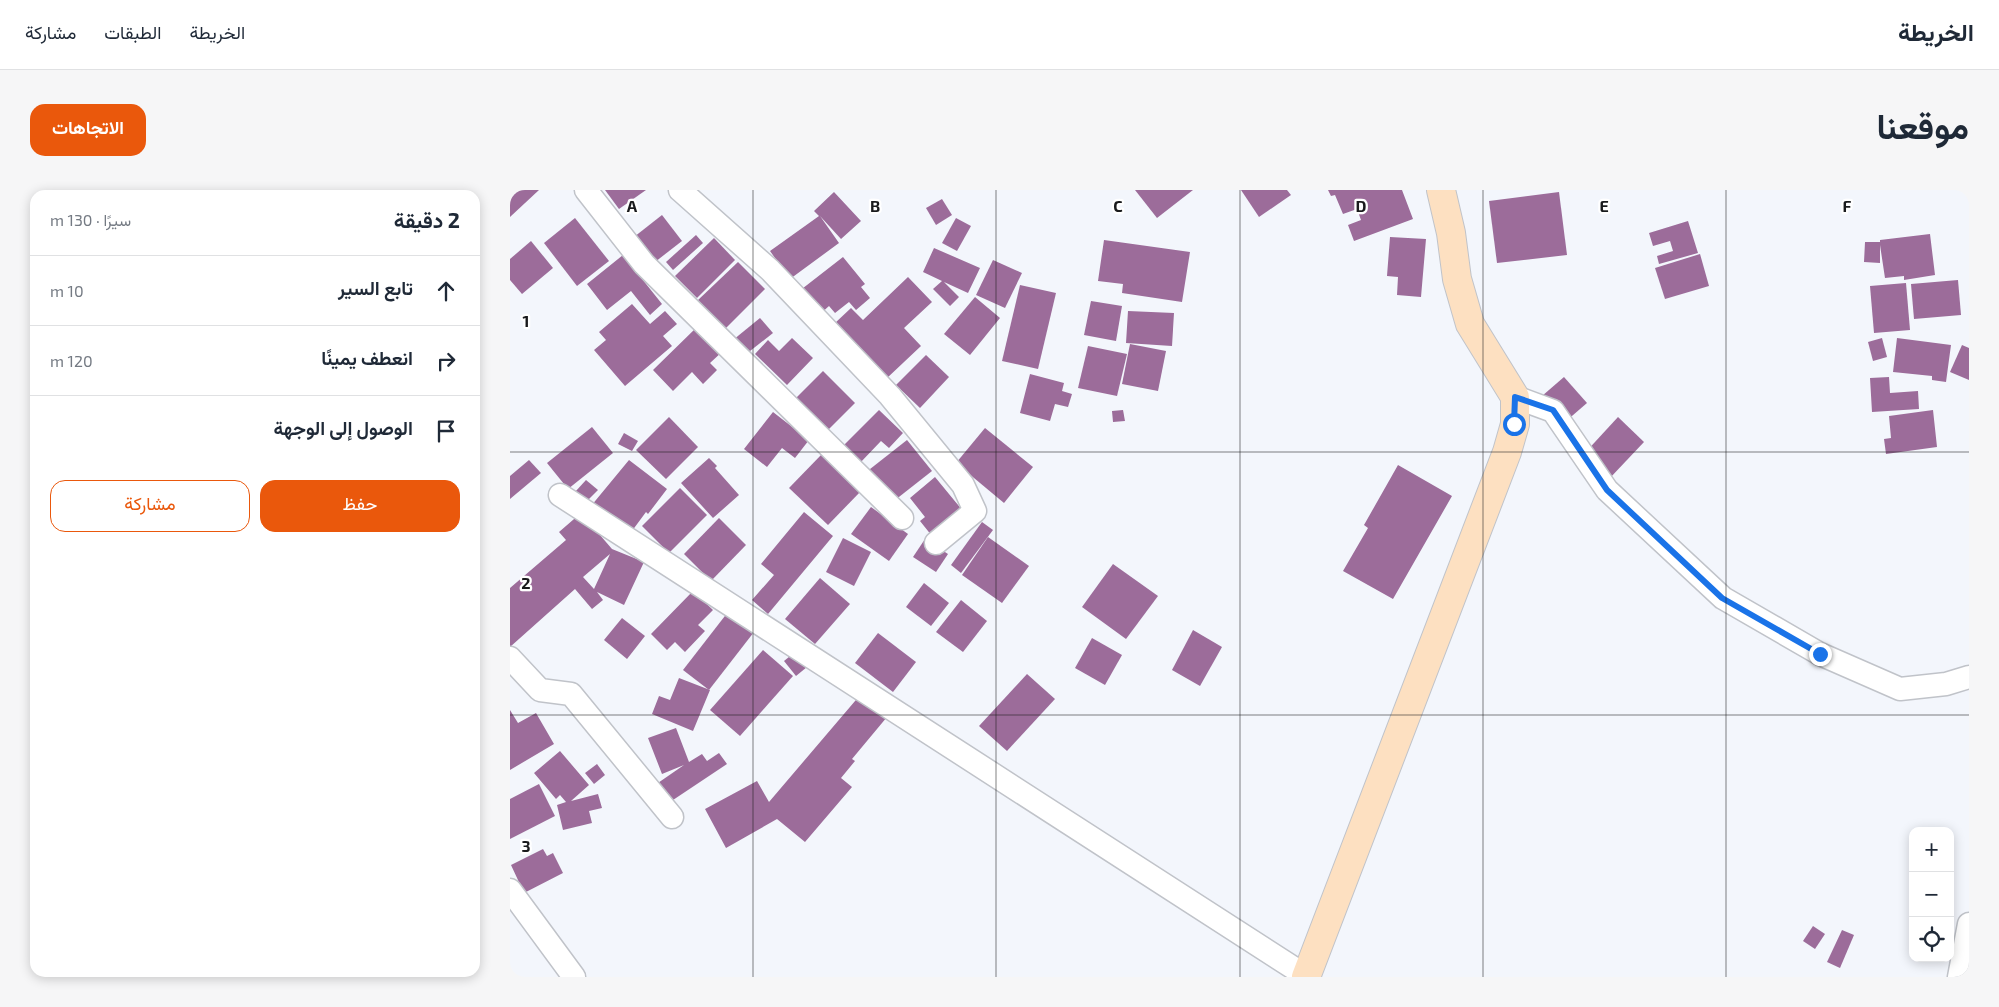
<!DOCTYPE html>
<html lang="ar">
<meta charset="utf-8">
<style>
:root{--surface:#fff;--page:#f6f6f7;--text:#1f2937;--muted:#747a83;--line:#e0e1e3;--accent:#ea580c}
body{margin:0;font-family:"Exo 2",Vazirmatn,sans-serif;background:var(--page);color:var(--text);direction:rtl}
.controls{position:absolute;right:15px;bottom:15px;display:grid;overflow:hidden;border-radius:10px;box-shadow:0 2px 12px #0003}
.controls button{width:45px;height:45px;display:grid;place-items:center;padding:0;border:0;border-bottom:1px solid var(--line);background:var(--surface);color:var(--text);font:25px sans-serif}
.stop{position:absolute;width:15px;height:15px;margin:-11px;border:4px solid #1a73e8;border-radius:50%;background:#fff}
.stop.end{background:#1a73e8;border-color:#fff;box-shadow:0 1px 5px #0008}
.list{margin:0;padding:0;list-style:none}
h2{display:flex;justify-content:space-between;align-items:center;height:65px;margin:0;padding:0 20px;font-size:21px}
h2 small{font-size:16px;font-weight:400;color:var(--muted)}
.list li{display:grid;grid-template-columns:32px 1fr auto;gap:15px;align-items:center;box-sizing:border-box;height:70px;padding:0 20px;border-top:1px solid var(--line)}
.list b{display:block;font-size:19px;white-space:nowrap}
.list em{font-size:16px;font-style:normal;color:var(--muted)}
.actions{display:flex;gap:10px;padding:15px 20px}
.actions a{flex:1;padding:11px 0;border:1px solid var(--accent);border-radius:15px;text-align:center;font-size:18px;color:var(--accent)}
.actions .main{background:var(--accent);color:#fff}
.icon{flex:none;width:28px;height:28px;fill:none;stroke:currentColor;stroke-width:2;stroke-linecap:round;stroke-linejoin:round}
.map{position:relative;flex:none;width:1459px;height:787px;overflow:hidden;direction:ltr;border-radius:15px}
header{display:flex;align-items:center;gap:30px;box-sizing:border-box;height:70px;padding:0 25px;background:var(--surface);border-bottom:1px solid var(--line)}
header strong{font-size:24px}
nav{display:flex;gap:28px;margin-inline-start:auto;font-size:18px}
.intro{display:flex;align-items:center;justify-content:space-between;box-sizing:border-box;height:120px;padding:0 30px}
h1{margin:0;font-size:35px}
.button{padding:12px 22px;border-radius:15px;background:var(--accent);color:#fff;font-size:18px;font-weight:700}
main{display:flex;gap:30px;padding:0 30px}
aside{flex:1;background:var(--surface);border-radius:15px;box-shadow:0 2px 12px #0003}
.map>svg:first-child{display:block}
</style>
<header>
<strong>الخريطة</strong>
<nav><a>الخريطة</a><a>الطبقات</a><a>مشاركة</a></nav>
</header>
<div class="intro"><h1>موقعنا</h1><a class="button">الاتجاهات</a></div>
<main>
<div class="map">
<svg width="1459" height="787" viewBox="0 0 1459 787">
<rect width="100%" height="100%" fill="#f3f6fc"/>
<g fill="#9c6c9a" fill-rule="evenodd">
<polygon points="0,0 29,0 0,27"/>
<polygon points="95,0 136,0 109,19"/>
<polygon points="625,0 683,0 647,28"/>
<polygon points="731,0 777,0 781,5 749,27"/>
<polygon points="818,0 892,0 903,29 844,51 838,35 851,30 847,19 833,24 825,5 821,6"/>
<polygon points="324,2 351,31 331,49 310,26 329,53 280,89 260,61 309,26 304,21"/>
<polygon points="1049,2 1057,65 987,73 979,11"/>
<polygon points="432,9 442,25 426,35 416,18"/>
<polygon points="152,25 172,51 145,72 124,47"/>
<polygon points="65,28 99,71 67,96 34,53"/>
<polygon points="446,28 461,36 447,61 432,53"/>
<polygon points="1178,31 1188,63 1149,74 1147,66 1163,61 1160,51 1143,56 1139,43"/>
<polygon points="1420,44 1425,85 1394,90 1394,86 1375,88 1370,55 1370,73 1354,72 1355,52 1370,52 1370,50"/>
<polygon points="186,45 193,53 163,80 156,72"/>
<polygon points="880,47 916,49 911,107 887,105 888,87 877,86"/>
<polygon points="204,48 225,70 187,108 165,86"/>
<polygon points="594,50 680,62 672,112 612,103 613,94 588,91"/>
<polygon points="21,51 43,78 12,104 0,90 0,69"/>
<polygon points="424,58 470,78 458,103 434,92 449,107 440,116 423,99 432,91 413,82"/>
<polygon points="1190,64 1199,96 1155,109 1145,78"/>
<polygon points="113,65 152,114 140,125 121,101 97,120 77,94"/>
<polygon points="333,67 355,94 351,97 360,108 346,120 339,112 325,123 319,116 308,126 288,102"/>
<polygon points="483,70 512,83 495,118 466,105"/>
<polygon points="228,72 255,99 215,139 187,111"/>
<polygon points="398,87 422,112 394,138 411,156 376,189 324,134 341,118 353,130"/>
<polygon points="1448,90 1451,125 1404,129 1401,94"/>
<polygon points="1396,93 1400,140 1364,143 1360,96"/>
<polygon points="510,95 546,103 528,179 492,171"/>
<polygon points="465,107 490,128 460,165 434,144"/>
<polygon points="581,111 612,116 606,151 574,145"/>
<polygon points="122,114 140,134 155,121 167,134 153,146 162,156 115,196 84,160 96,150 89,142"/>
<polygon points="618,121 664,123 662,156 616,153"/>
<polygon points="250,128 263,143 235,165 223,150"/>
<polygon points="188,136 213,161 200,173 207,180 193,194 182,182 163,201 143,180"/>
<polygon points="282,148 303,168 277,195 245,164 258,150 269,161"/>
<polygon points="1372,148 1377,167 1363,171 1358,152"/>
<polygon points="1387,148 1441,155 1436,192 1422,190 1422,186 1383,182"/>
<polygon points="620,154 656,161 648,201 612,194"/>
<polygon points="1452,155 1459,158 1459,190 1440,182"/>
<polygon points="578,156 617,164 607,206 568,198"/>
<polygon points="416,165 439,187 410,218 386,195"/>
<polygon points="313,181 345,213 314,244 282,212"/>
<polygon points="520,184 554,193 552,201 562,204 558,217 545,214 540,231 510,223"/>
<polygon points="1054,187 1077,213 1055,232 1032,206"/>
<polygon points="1379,187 1380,203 1408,201 1409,219 1362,222 1360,188"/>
<polygon points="369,220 393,243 379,258 371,251 349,274 332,257"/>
<polygon points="613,220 615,231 603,232 602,221"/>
<polygon points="1423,220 1427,257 1376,264 1374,249 1381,248 1379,226"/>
<polygon points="263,222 299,250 285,268 272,258 257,277 234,259"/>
<polygon points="159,227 188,257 156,289 126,260"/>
<polygon points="1108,227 1134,252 1099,289 1073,265"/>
<polygon points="82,237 103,263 58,299 37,273"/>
<polygon points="475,238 523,277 494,313 446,273"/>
<polygon points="114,243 128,251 122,261 108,254"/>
<polygon points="397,250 422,281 380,314 355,283"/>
<polygon points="312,264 351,301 318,335 279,298"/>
<polygon points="199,268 207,276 205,278 229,305 203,328 171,293"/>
<polygon points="19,270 31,283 0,309 0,286"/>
<polygon points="119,270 157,299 138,324 136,322 119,345 81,316"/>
<polygon points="888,275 942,306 883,409 833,381 858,338 854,335"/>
<polygon points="425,287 453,321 422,346 410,331 415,327 400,308"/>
<polygon points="76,290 88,300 76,312 65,302"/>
<polygon points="170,298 197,325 159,363 132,336"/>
<polygon points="361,317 398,344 379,371 341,344"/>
<polygon points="294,322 323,346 258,424 242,410 264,385 251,374"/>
<path d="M71,323L102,359L134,372L114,415L87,402L93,410L82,419L65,399L0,457V398L56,350L49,342ZM100,364L84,399L73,387Z"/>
<polygon points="209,328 236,355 201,391 174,364"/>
<polygon points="472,332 483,340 451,383 441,375"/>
<polygon points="478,347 519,376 492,413 452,385"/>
<polygon points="333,348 361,362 344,396 316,382"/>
<polygon points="415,349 438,364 426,382 403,367"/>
<polygon points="603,374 648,406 616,449 572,417"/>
<polygon points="310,388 340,414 305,454 275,429"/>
<polygon points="414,393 439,413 421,436 396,417"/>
<polygon points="183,401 203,420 188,435 195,441 175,462 165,452 157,460 141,444"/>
<polygon points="451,410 477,431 453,462 426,442"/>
<polygon points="218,422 244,442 199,500 173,480"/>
<polygon points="112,428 135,446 117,469 94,450"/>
<polygon points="683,440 712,457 690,496 662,480"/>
<polygon points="368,443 406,472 383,502 345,473"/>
<polygon points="582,448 612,465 595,495 565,478"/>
<polygon points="253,460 283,486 230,546 200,520"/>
<polygon points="285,462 297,477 286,486 274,471"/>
<polygon points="517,484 545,509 497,561 469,536"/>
<polygon points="169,488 200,500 183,541 142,524 149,506 160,510"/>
<polygon points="351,504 377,527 342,569 345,571 331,588 342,597 295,652 267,629 216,658 195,619 247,591 259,612"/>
<polygon points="0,520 8,533 26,523 44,554 0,580"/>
<polygon points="166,538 179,572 192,564 197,571 209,563 217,574 157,614 145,595 174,575 152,584 138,548"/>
<polygon points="50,561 79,595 61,611 88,604 92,618 79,621 82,633 53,640 47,615 56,612 50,605 46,609 24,583"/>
<polygon points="87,574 95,585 84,594 75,583"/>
<polygon points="29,594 45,626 0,649 0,609"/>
<polygon points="33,659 37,666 43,663 53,683 14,703 1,675"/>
<polygon points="1303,736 1315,744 1305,759 1293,751"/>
<polygon points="1332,740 1344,745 1330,778 1317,772"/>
</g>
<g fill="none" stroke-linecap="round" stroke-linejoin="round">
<g stroke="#c0c3c9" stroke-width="25">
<g id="street">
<polyline points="76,0 134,74 392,328"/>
<polyline points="170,0 260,80 380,206 453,295 465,321 426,353"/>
<polyline points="1005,207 1043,221 1097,300 1213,408 1310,464 1390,499 1436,494 1459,487"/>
<polyline points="50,305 796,786"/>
<polyline points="0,468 30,500 61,504 162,627"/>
<polyline points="0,700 64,787"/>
<polyline points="1449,787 1459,734"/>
</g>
</g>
<g stroke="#c0c3c9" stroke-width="30">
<polyline id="secondary" points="796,787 997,262 1005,234 1005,207 960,134 947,89 941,43 931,0"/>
</g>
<use href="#street" stroke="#fff" stroke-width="22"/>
<use href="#secondary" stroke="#fde0c1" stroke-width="28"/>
</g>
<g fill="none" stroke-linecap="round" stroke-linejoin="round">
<polyline stroke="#1a73e8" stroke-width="6" points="1004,234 1005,207 1043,220 1097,300 1212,408 1310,464"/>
</g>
<path fill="none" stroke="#191a1c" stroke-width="1" stroke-opacity="0.55" d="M243,0V787M486,0V787M730,0V787M973,0V787M1216,0V787M0,262H1459M0,525H1459"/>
<g font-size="16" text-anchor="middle" font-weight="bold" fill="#191a1c" stroke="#fff" stroke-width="4.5" stroke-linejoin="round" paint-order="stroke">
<text x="122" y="22">A</text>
<text x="365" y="22">B</text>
<text x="608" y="22">C</text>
<text x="851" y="22">D</text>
<text x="1094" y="22">E</text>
<text x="1337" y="22">F</text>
<text x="16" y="137">1</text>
<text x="16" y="399">2</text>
<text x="16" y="662">3</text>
</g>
</svg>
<div class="controls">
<button>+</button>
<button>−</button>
<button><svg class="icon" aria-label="locate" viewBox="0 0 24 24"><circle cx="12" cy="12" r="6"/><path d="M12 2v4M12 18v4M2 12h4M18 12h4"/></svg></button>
</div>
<div class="stop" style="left:1004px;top:234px"></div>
<div class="stop end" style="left:1310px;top:464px"></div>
</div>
<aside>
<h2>2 دقيقة<small>سيرًا · 130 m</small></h2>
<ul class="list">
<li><svg class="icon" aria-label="ahead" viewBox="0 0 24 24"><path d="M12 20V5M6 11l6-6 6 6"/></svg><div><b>تابع السير</b></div><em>10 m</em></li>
<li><svg class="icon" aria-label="right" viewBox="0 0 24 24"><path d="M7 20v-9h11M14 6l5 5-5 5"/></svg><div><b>انعطف يمينًا</b></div><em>120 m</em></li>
<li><svg class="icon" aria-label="arrive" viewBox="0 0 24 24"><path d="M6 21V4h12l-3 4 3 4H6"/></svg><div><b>الوصول إلى الوجهة</b></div></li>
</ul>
<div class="actions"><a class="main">حفظ</a><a>مشاركة</a></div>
</aside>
</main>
